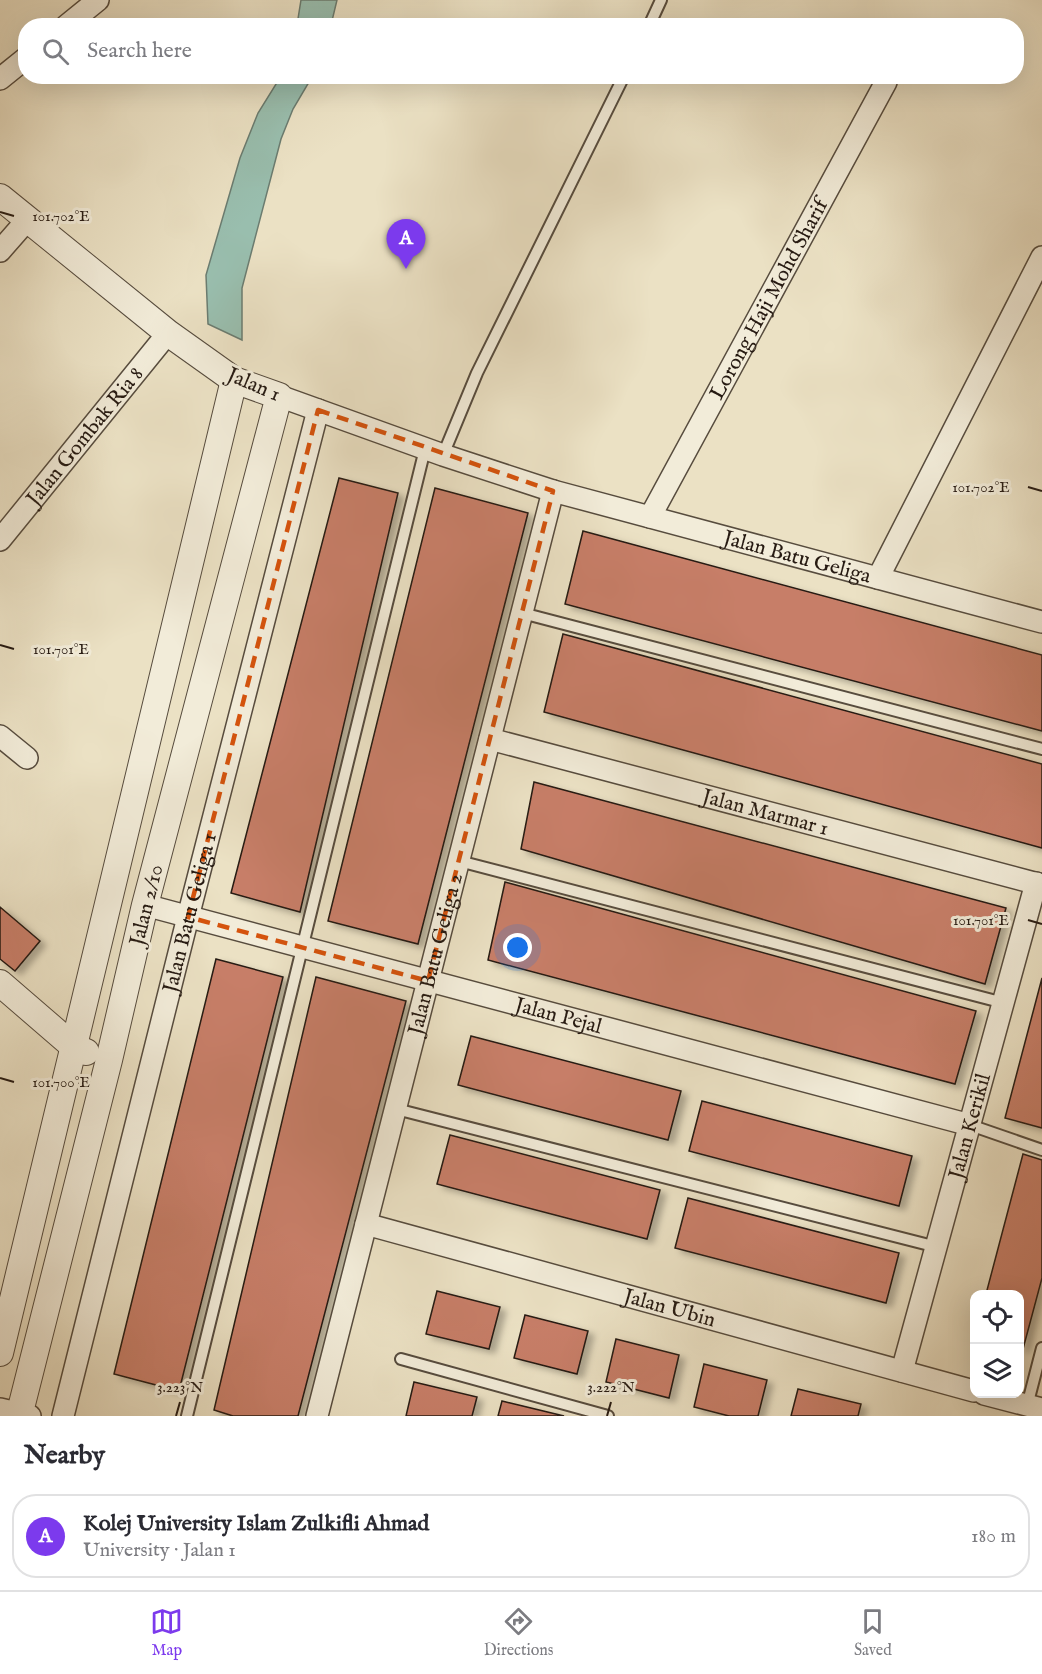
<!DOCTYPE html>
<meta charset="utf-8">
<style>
:root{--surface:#fff;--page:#f2f2f3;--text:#2b2b33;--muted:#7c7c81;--line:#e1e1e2;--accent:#7c3aed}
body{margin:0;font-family:"IM FELL English",serif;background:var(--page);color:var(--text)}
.controls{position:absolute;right:18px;bottom:18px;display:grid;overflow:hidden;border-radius:12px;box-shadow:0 6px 24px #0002}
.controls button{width:54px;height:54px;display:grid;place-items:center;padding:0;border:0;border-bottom:2px solid var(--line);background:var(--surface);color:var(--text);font:30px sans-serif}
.you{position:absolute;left:518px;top:948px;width:21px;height:21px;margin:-15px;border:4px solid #fff;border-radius:50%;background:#1a73e8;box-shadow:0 0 0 9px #1a73e833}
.badge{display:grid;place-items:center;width:39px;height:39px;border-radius:50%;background:var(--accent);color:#fff;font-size:20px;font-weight:700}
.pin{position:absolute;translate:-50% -50px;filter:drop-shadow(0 2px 3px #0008)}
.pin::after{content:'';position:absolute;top:32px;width:21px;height:18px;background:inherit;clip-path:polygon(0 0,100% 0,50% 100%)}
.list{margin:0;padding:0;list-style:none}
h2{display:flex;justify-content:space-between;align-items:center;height:78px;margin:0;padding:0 24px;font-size:26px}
h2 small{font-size:20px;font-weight:400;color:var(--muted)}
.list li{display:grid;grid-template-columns:39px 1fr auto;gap:18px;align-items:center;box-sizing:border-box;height:84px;margin:0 12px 12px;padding:0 12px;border:2px solid var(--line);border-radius:24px}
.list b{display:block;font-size:22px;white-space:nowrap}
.list p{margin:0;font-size:20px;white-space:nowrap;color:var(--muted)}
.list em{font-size:20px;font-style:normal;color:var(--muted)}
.icon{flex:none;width:33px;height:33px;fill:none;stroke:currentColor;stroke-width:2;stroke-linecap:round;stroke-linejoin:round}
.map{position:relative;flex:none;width:1042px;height:1416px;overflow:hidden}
.search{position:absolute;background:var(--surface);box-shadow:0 6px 24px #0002;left:18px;right:18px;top:18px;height:66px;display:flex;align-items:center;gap:15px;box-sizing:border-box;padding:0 21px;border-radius:24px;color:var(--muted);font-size:22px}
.sheet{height:174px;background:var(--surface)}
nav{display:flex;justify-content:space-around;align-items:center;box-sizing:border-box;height:84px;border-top:2px solid var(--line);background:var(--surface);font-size:16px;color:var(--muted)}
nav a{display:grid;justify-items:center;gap:3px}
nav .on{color:var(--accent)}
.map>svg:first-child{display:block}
</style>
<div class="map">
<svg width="1042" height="1416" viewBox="0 0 1042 1416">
<defs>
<filter id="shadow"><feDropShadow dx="6" dy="4" stdDeviation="3" flood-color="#0004"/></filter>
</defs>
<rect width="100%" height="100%" fill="#ebe1c4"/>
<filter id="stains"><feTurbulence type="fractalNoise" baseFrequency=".00333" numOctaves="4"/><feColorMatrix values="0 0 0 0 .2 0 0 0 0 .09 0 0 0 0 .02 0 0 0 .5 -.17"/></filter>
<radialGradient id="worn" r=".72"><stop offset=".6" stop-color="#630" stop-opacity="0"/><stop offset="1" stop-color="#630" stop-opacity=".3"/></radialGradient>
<g fill="#99beae" stroke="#6b7c70" stroke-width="1.5">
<polygon points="301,0 337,0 331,25 297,25"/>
<polygon points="281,76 312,77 293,109 281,139 242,288 242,340 208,324 206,275 240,158 258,113"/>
</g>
<g fill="#c77e68" stroke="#261a12" stroke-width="1.5" filter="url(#shadow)">
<polygon points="339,478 398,493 300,912 231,893"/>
<polygon points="435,488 528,513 418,944 328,921"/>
<polygon points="583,531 1042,655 1042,731 565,604"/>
<polygon points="563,634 1042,764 1042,848 544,712"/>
<polygon points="534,782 1006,908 985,984 521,849"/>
<polygon points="505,882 976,1011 955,1084 488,960"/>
<polygon points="0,907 40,941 15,971 0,959"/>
<polygon points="216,959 283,977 179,1391 114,1374"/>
<polygon points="316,977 406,1001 298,1416 233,1416 214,1410"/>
<polygon points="1042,978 1042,1128 1005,1118"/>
<polygon points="471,1036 681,1091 668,1140 458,1085"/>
<polygon points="702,1101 912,1156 899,1206 689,1151"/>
<polygon points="450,1135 660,1190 647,1239 437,1184"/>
<polygon points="1023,1154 1042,1160 1042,1278 1023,1349 1020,1348 1020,1294 986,1294"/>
<polygon points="688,1198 899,1253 886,1303 675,1248"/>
<polygon points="437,1291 500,1307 489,1349 426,1334"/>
<polygon points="525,1315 588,1331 577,1374 514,1358"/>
<polygon points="616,1339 679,1355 669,1398 606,1382"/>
<polygon points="704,1364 767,1380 758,1416 729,1416 694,1407"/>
<polygon points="414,1382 477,1397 472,1416 406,1416"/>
<polygon points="798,1389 861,1404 858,1416 791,1416"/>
<polygon points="502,1401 564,1416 498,1416"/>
</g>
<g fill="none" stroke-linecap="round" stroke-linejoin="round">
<g stroke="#574c3e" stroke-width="14">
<g id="service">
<polyline points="649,26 661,0"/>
<polyline points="443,455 477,373 624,76"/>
<polyline points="522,613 1042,749"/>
<polyline points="459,861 1004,1003"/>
<polyline points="396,1109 937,1247"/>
<polyline points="970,1125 1042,1150"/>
<polyline points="401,1359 608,1416"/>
<polyline points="1027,1406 1042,1348"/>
<polyline points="187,1416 425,449"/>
</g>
</g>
<g stroke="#574c3e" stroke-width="24">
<g id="minor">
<polyline points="66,26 98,0"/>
<polyline points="0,79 26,58"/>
<polyline points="0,251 28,219"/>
<path id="s1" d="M279,396L443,455L553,491L1042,622"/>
<path id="s2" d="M650,517L886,82"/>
<path id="s3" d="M0,540L168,333"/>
<polyline points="878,578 1042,257"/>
<polyline points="0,736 27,758"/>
<path id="s4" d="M490,739L1042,885"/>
<path id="s5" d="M145,905L970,1125"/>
<path id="s6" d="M366,1224L974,1391"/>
<path id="s7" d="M902,1371L1036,883"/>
<polyline points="984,1394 1042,1409"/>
<polyline points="0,1409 30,1416"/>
<path id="s8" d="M63,1416L188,917L318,410"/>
<path id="s9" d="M317,1416L553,491"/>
</g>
</g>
<g stroke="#574c3e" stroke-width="28">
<g id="tertiary">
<polyline points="0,197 168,333 234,380 279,396 145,905 109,1060 19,1416"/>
<polyline points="0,983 74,1047 86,1052"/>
<polyline points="0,1353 234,380"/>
</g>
</g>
<use href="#service" stroke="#f2ecd9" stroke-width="10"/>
<use href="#minor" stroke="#f2ecd9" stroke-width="21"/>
<use href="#tertiary" stroke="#f2ecd9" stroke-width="26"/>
</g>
<path fill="none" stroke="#d5530d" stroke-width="4.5" stroke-dasharray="12 8" stroke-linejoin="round" d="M318,410L553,491L428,981L188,917Z"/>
<path fill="none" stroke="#261a12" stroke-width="2" d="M0,212L14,216M1028,487L1042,491M0,645L14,649M1028,920L1042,924M0,1078L14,1082M176,1416L180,1402M607,1416L611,1402"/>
<g text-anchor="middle" stroke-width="6" stroke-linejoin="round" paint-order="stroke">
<g font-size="21" fill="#261a12" stroke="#f2ecd9">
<text dy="7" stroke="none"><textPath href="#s2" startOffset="248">Lorong Haji Mohd Sharif</textPath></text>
<text transform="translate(254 384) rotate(23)" y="7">Jalan 1</text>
<text dy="7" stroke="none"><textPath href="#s3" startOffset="134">Jalan Gombak Ria 8</textPath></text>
<text dy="7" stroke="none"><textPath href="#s1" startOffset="543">Jalan Batu Geliga</textPath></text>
<text dy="7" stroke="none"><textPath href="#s4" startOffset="285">Jalan Marmar 1</textPath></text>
<text transform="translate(146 905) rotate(-76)" y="7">Jalan 2/10</text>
<text dy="7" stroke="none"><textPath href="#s8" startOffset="519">Jalan Batu Geliga 1</textPath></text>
<text dy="7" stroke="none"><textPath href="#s9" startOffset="477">Jalan Batu Geliga 2</textPath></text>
<text dy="7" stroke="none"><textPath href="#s5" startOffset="428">Jalan Pejal</textPath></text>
<text dy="7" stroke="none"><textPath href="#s7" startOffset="254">Jalan Kerikil</textPath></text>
<text dy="7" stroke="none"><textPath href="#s6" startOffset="315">Jalan Ubin</textPath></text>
</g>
</g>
<g font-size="15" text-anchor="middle" fill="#261a12" stroke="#f2ecd9" stroke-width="6" stroke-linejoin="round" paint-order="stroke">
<text x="61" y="221">101.702°E</text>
<text x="981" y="492">101.702°E</text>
<text x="61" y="654">101.701°E</text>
<text x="981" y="925">101.701°E</text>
<text x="61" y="1087">101.700°E</text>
<text x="180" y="1392">3.223°N</text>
<text x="611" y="1392">3.222°N</text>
</g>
<rect width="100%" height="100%" filter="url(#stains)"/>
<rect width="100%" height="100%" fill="url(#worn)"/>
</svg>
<div class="controls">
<button><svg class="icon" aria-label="locate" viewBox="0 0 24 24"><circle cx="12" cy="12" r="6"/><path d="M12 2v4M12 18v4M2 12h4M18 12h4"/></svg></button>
<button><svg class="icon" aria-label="layers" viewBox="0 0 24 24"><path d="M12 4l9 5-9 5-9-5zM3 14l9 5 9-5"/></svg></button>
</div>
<div class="you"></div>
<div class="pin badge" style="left:406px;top:269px">A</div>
<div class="search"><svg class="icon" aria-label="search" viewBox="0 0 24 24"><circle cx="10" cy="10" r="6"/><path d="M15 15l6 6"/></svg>Search here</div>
</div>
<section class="sheet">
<h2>Nearby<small></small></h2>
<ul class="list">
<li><span class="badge">A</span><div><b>Kolej University Islam Zulkifli Ahmad</b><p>University · Jalan 1</p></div><em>180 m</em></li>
</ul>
</section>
<nav>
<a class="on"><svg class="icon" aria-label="map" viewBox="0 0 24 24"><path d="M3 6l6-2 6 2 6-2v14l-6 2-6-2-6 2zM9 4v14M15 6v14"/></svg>Map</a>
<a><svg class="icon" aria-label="directions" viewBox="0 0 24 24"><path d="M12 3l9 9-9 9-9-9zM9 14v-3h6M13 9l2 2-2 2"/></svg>Directions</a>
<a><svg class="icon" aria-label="saved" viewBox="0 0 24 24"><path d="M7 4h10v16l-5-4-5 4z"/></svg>Saved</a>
</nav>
